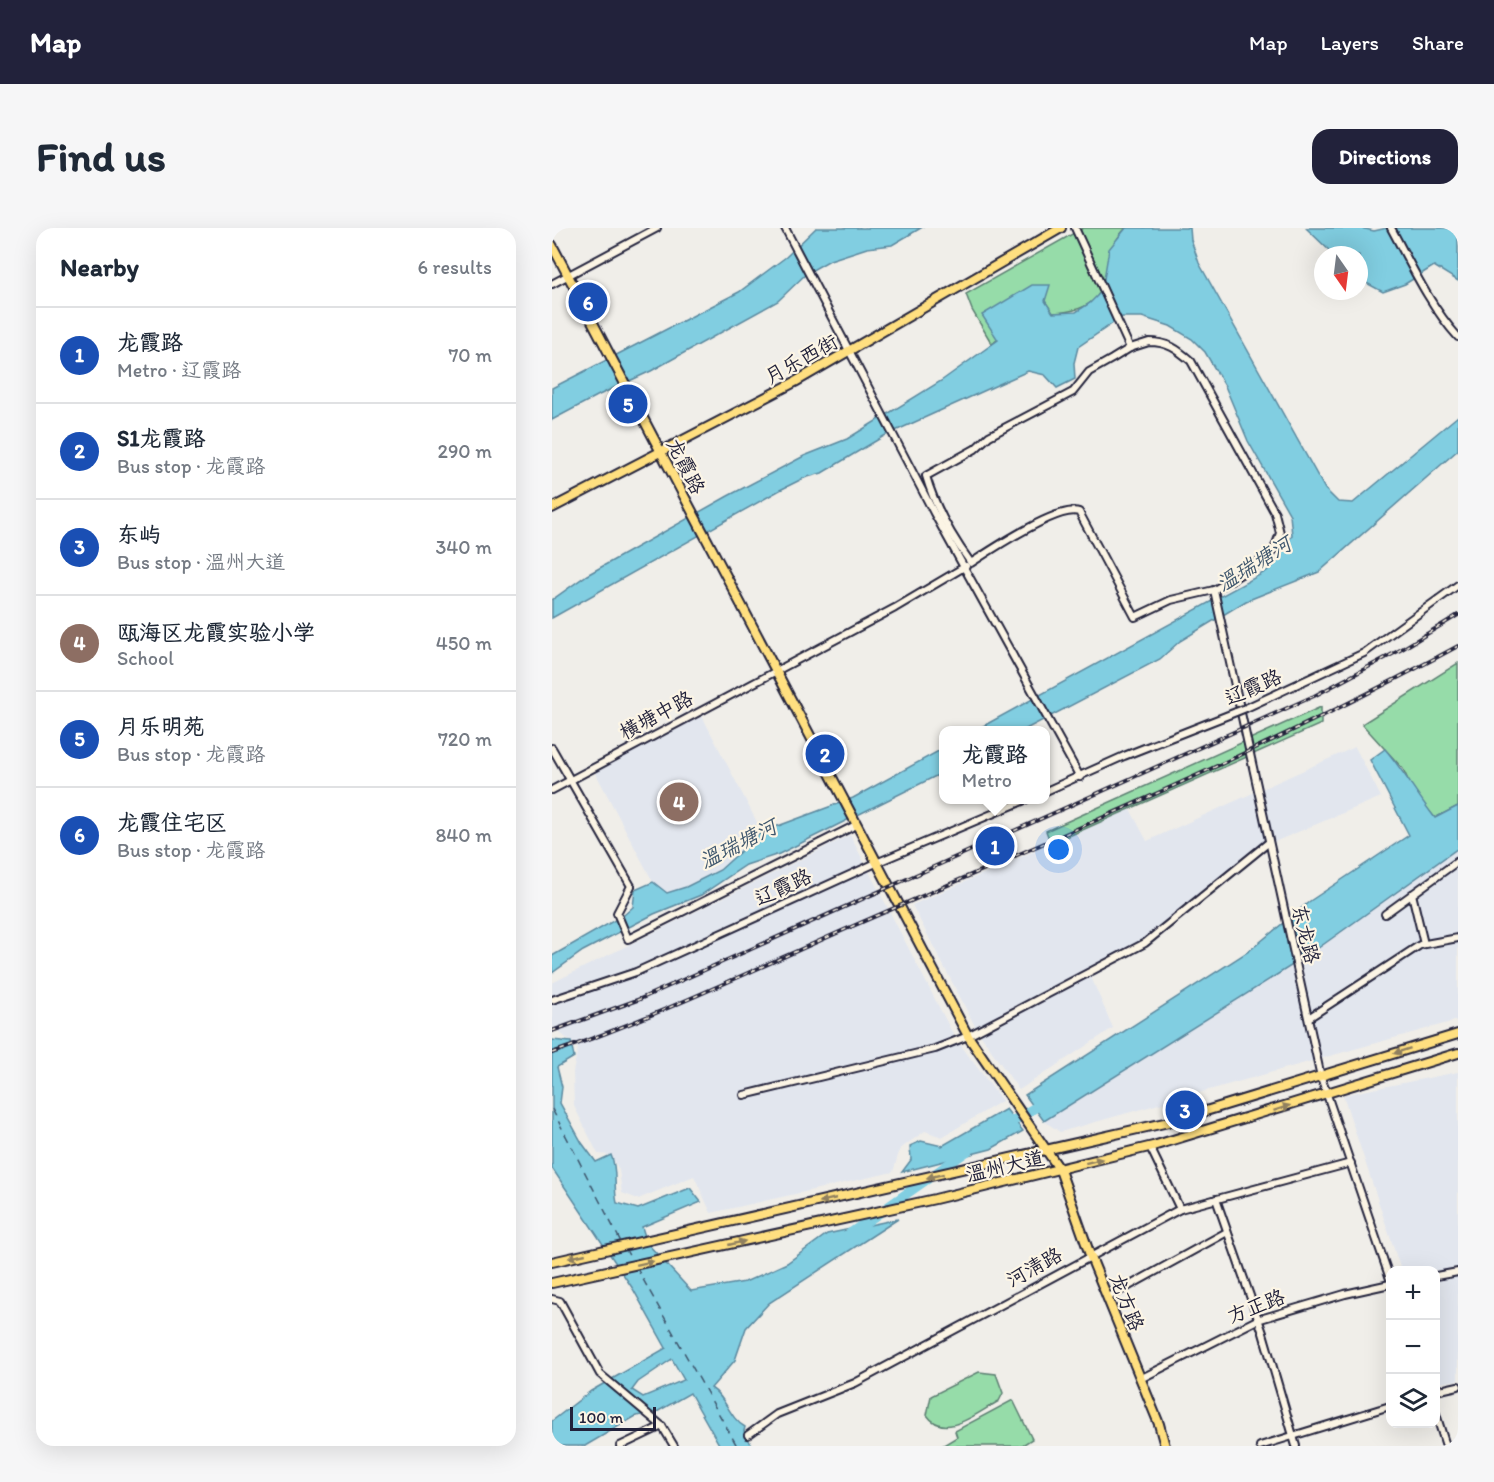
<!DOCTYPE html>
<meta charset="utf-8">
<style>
:root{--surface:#fff;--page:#f6f6f7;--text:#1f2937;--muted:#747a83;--line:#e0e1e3;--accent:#22223b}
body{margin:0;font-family:Itim,"LXGW WenKai TC",sans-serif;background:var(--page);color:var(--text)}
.controls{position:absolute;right:18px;bottom:18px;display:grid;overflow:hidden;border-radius:12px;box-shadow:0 6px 24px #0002}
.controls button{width:54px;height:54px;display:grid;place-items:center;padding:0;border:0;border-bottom:2px solid var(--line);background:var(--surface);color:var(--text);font:30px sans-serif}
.compass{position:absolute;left:762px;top:18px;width:54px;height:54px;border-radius:50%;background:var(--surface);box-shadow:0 6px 24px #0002;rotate:166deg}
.scale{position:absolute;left:18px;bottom:15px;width:86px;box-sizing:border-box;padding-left:6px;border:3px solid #22223b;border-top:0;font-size:16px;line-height:21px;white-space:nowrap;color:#22223b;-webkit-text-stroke:4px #fcf5e5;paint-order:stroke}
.you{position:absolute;left:507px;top:622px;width:21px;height:21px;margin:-15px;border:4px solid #fff;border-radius:50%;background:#1a73e8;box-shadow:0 0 0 9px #1a73e833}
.badge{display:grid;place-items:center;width:39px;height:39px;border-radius:50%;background:var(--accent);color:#fff;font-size:20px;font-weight:700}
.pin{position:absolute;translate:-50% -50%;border:3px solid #fff;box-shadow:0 2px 6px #0006}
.popup{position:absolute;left:387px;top:498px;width:111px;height:78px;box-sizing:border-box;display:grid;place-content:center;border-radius:12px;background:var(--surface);filter:drop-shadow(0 2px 4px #0005);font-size:20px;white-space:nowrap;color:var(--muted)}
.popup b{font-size:22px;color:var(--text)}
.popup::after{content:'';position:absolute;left:50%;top:100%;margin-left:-12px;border:12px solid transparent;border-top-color:var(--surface)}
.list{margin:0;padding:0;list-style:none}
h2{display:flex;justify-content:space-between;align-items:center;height:78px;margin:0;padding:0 24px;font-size:26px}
h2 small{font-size:20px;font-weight:400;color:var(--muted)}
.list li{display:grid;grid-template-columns:39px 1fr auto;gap:18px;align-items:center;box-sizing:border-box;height:96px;padding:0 24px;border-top:2px solid var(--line)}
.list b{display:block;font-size:22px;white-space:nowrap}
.list p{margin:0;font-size:20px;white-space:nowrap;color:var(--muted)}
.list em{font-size:20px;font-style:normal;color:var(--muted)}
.icon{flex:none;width:33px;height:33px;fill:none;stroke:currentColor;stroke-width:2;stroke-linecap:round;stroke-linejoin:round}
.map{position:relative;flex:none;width:906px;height:1218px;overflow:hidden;border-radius:18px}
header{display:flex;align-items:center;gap:36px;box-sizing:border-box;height:84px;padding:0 30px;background:var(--accent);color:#fff}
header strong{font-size:28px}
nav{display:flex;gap:33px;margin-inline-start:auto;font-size:21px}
.intro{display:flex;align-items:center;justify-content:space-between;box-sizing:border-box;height:144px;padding:0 36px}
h1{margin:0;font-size:42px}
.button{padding:15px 27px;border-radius:18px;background:var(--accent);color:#fff;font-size:21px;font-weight:700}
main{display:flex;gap:36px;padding:0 36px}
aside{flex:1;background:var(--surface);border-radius:18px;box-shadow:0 6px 24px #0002}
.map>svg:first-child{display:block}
</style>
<header>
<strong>Map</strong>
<nav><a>Map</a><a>Layers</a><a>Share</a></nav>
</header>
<div class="intro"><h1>Find us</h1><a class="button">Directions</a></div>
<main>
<aside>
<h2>Nearby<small>6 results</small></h2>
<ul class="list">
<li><span class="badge" style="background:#1a4fb4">1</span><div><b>龙霞路</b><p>Metro · 辽霞路</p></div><em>70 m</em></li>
<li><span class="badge" style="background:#1a4fb4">2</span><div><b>S1龙霞路</b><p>Bus stop · 龙霞路</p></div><em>290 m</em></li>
<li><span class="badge" style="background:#1a4fb4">3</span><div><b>东屿</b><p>Bus stop · 温州大道</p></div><em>340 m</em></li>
<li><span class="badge" style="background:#8d6e63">4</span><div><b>瓯海区龙霞实验小学</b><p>School</p></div><em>450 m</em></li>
<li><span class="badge" style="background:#1a4fb4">5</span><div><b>月乐明苑</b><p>Bus stop · 龙霞路</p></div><em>720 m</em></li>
<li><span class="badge" style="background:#1a4fb4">6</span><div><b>龙霞住宅区</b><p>Bus stop · 龙霞路</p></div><em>840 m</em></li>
</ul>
</aside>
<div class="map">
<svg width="906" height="1218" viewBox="0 0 906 1218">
<rect width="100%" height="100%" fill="#f0eee9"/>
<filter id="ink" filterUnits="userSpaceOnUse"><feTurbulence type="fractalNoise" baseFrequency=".0167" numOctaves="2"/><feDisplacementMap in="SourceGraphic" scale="12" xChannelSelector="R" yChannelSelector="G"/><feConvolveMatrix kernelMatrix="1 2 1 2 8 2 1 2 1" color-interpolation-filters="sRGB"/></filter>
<g filter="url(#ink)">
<g fill="#e2e6ee">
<polygon points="150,488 210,604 168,642 134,659 115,665 101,654 43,544"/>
<polygon points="803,519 829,569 715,617 605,710 539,749 561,800 467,862 425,802 360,677 578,581 595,613"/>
<polygon points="298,607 402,808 450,873 390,909 373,903 348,921 341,944 159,985 142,948 86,971 70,965 67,942 59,927 46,926 22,878 21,844 26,820 0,798 0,755"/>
<polygon points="906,620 906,792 508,904 492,893 758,726"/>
<polygon points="906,844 906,1152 887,1155 884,1145 884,1042 849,1042 791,867"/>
</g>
<g fill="#96dca9" stroke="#5c7f72" stroke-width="1.5">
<path d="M531,0H574C539,34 574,81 501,85L493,73L440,116L420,82L414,66Z"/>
<polygon points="906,435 906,578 883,590 861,563 851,541 810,496"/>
<polygon points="769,479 769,496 499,616 494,603"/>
<path d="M427,1144L444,1146L451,1165L447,1173C426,1184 393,1213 375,1187L379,1168Z"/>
<polygon points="461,1172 480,1211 469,1218 390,1218 405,1209 403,1203"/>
</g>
<g fill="#81cee1" stroke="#5b899f" stroke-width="1.5" fill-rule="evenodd">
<polygon points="264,0 369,0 340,17 315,20 278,32 255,45 226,73 99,143 47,167 0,192 0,160 187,64 234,29"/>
<polygon points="574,0 638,0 639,12 647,35 773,261 786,274 801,275 906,188 906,222 767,344 694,373 628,413 608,431 472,502 424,502 715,343 724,334 740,307 738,287 696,213 673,158 653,124 640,111 618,98 590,89 570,89 526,119 522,135 523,151 505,160 493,147 476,143 332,208 270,245 252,250 228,262 0,390 0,372 35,347 176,268 252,228 295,211 389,153 446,112 430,87 480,57 498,57 493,73 501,85 524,84 538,75 550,63 557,21"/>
<polygon points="754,0 809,0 822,3 835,0 906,0 906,53 882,38 853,56 831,64 807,51 807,27 782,27"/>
<polygon points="392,520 392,544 227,626 194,637 149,667 102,686 31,723 0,745 0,728 72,687 81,679 83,662 101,654 115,665 134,659 168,642 210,604 301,570"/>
<path d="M833,521C852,543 865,567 883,590L906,578V620L758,726L492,893L473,867L697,723L758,673L857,607L818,532Z"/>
<path d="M0,812L19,814L22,829L5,839L10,859L8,875L30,915L44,934L59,927C66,942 61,958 65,975L86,981L138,960L149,974L90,999L95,1015L139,1063L193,1054L235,1035L275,1006L346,991L217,1075L194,1100L183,1132L159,1160C175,1170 176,1189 193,1199L192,1203L200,1218H168L138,1165L103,1185L84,1188L33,1218H0V1193L39,1163L114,1120L81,1061L0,940ZM120,1131L132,1152L91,1169L80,1162L86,1154Z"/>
<polygon points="454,881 471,903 439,921 350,944 359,932 358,918 369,913 390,918"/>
</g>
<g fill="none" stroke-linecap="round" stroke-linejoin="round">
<g stroke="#81cee1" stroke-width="10">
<polyline points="451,899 494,873"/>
<polyline points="296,1007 418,921"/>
</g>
<g stroke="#3e566d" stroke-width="1.5" stroke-dasharray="8 6" stroke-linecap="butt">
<polyline points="0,881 69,1014"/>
<polyline points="73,1020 81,1035"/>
<polyline points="84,1039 185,1218"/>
</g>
<g stroke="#22223b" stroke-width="10">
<g id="minor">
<polyline points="233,0 382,285 528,549"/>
<polyline points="523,0 578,120"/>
<path d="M839,0C859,37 878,78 906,109"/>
<polyline points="0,56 105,0"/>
<path d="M597,114C616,114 625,121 639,133L723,285L728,305L722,322L701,339L662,362L619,372L583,389L527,284C506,277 439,322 419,335C400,309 383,279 374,248L423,221L437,208L521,164L537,144L560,131L578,120Z"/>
<polyline points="662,362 769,849 838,1051"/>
<polyline points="694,480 812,425 906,357"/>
<polyline points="0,520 79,658 65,685 76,711 304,597"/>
<polyline points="0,562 343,380 414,338"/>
<polyline points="494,563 572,528 684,484"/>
<polyline points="860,666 872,716"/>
<polyline points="833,686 906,633"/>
<polyline points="0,772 84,744 324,635 473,572"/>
<polyline points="758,789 868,717 906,710"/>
<polyline points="192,867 383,821 416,808 593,715 716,615"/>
<polyline points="598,919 628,981"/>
<polyline points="664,971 711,1105 744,1218"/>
<polyline points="884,1048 906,1044"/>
<polyline points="555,1070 675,1004"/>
<polyline points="0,1071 8,1073 48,1146 110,1198 122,1218"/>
<polyline points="588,1151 705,1092 793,1066 838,1056"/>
<polyline points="884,1163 906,1158"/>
<polyline points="884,1186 894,1218"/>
<polyline points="196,1207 225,1186 303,1155 628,981 799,935"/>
<polyline points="68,1218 110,1198"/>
<polyline points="708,1218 838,1178"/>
</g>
</g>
<g stroke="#22223b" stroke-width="12">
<g id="major">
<polyline points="0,17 416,808 508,942 538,1027 607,1196 613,1218"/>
<polyline points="0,280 243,154 509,0"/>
<polyline points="0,1034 621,893 906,806"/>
<polyline points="0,1055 383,971 601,918 906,825"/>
</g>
</g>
<use href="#minor" stroke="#fcf5e5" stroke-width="6"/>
<use href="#major" stroke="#ffdf80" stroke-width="8"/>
<g stroke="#22223b" stroke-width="4">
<g id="rail">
<polyline points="0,803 88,771 762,468 850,421 906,387"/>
<path d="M0,825C113,786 221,732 331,685C525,601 720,519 906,418"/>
</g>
</g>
<use href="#rail" stroke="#fcf5e5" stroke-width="1.5" stroke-dasharray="4.5" stroke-linecap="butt"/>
<g stroke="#22223b" stroke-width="10" stroke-linecap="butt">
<polyline id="minor-bridge" points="684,484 694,480"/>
</g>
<use href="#minor-bridge" stroke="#fcf5e5" stroke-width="6"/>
</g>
<defs><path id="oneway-solid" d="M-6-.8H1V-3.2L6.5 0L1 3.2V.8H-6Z" transform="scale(1.5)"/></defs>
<g fill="#90805e">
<use href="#oneway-solid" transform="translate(850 823) rotate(162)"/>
<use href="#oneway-solid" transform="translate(730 880) rotate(-18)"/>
<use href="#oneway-solid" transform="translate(542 933) rotate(-14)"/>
<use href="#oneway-solid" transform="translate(383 948) rotate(167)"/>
<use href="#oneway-solid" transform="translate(276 972) rotate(167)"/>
<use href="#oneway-solid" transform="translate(185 1015) rotate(-13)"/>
<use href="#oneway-solid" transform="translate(25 1028) rotate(167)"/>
<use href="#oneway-solid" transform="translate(93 1035) rotate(-12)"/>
</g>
</g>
<g text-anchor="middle" stroke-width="4.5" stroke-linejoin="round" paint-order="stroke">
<g font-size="20" fill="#22223b" stroke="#fcf5e5">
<text transform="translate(249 131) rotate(-29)" y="7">月乐西街</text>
<text transform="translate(134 238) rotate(63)" y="7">龙霞路</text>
<text transform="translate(701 459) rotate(-24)" y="7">辽霞路</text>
<text transform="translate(104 487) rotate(-28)" y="7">横塘中路</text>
<text transform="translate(231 659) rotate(-25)" y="7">辽霞路</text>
<text transform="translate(754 706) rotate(76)" y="7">东龙路</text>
<text transform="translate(453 938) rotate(-13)" y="7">温州大道</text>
<text transform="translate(482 1039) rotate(-29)" y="7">河清路</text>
<text transform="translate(575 1074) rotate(68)" y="7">龙方路</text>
<text transform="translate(704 1078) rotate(-21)" y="7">方正路</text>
</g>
<g font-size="21" font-style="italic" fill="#3e566d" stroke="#fcf5e5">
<text transform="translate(702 336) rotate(-32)" y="7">温瑞塘河</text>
<text transform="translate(186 616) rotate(-27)" y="7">温瑞塘河</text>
</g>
</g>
</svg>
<div class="controls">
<button>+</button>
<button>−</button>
<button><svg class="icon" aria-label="layers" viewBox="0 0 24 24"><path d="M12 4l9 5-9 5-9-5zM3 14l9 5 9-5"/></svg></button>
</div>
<svg class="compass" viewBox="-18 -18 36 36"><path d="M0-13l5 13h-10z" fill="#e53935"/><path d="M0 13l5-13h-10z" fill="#747a83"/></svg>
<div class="scale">100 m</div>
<div class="you"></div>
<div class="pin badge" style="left:443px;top:618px;background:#1a4fb4">1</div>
<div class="popup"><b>龙霞路</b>Metro</div>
<div class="pin badge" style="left:273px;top:526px;background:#1a4fb4">2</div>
<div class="pin badge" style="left:633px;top:882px;background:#1a4fb4">3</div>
<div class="pin badge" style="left:127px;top:574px;background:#8d6e63">4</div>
<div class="pin badge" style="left:76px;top:176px;background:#1a4fb4">5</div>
<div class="pin badge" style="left:36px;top:74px;background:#1a4fb4">6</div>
</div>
</main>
